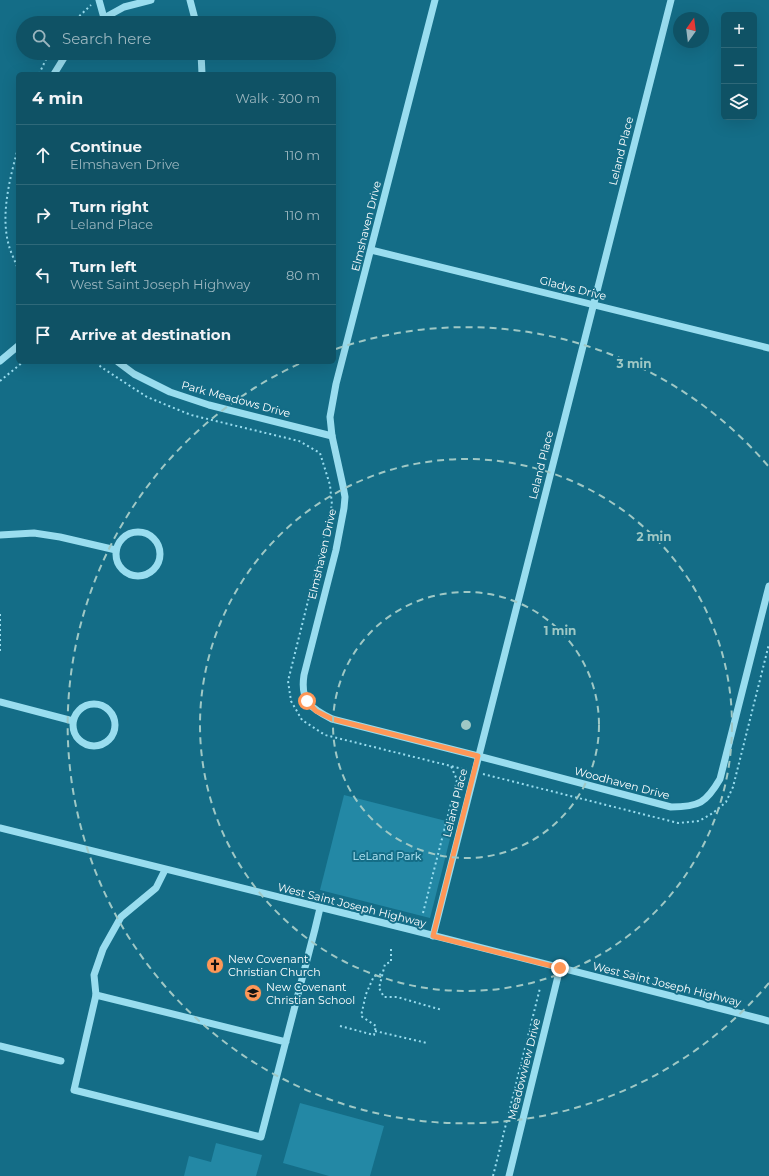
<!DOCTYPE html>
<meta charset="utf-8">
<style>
:root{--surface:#0f5265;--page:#18586b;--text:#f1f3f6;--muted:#9bb6bf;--line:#2f6979}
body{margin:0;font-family:Montserrat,sans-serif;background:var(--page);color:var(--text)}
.controls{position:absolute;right:12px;top:12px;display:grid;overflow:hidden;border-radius:6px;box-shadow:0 4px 16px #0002}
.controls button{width:36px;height:36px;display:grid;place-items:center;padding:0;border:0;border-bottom:1px solid var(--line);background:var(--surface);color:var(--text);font:20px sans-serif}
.compass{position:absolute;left:673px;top:12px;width:36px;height:36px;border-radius:50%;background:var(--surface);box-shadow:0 4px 16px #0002;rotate:14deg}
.stop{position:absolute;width:12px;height:12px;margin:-9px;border:3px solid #ff9757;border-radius:50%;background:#fff}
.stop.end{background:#ff9757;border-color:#fff;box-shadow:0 1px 4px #0008}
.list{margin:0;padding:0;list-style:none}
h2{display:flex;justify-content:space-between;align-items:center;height:52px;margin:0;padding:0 16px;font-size:17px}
h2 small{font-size:13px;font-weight:400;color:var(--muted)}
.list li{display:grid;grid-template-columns:26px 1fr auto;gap:12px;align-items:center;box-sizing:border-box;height:60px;padding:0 16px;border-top:1px solid var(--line)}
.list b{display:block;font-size:15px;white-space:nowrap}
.list p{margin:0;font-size:13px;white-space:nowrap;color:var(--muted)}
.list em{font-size:13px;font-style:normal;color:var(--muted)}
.icon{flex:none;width:22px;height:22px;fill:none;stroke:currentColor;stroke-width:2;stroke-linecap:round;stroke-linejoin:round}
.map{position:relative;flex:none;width:769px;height:1176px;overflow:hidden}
.search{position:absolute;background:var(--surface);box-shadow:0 4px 16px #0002;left:16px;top:16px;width:320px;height:44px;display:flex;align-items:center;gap:10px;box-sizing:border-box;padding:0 14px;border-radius:22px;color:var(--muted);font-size:15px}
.panel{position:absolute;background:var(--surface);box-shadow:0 4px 16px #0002;left:16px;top:72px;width:320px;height:292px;border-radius:6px}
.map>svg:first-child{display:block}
</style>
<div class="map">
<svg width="769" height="1176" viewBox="0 0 769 1176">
<rect width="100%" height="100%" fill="#146d87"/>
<g fill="#2388a5">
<polygon points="344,795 454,823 430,918 320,890"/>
<polygon points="300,1103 384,1126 370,1176 329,1176 283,1163"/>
<polygon points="216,1143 262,1155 256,1176 184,1176 189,1156 211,1162"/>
</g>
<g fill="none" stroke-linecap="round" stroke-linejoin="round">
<g stroke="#99ddef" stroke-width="2" stroke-dasharray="2 3" stroke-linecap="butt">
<polyline points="72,23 91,5"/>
<polyline points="39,74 49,53"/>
<path d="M18,148C10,178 0,215 9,246C11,253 15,261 18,269"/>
<polyline points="96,362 101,367 147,397 191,415 299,441 320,453 330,485 332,505 288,681 291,701 302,720 325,735 467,770"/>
<polyline points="0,381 23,362"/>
<polyline points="0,614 0,653"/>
<polyline points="483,774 678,823 699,821 713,813 726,802 733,787 769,644"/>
<polyline points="423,913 457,780 451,766"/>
<polyline points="391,949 391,962 385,964 379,988 384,997 397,997 442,1010"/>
<polyline points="340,1026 374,1035 376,1026 361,1016 366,994 374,976 383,974"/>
<polyline points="375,1031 427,1043"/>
<polyline points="493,1176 540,988"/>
</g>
<g stroke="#99ddef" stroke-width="7">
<polyline points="99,0 104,18"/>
<polyline points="190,0 196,23"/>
<path d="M435,0L336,384L330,417L332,436L343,486L345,497L344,508L336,550L304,675C300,701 310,708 332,719L478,756L671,807C699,807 706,803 720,779L769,586"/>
<polyline points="95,23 124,7 151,0"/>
<polyline points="201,53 202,74"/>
<polyline points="54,74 67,53"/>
<polyline points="371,250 769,348"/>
<polyline points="0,361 18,346"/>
<polyline points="118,362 134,374 170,392 209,405 332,436"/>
<circle cx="138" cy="554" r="22"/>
<polyline points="0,535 34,533 60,537 116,550"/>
<polyline points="0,702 73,721"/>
<circle cx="94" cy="725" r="21"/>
<polyline points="0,828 408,929 769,1021"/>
<polyline points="433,936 671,0"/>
<polyline points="96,995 94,975 103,949 121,917 156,888 165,870"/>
<polyline points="286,1042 96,995 74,1090 261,1137 315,929 320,908"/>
<polyline points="0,1046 61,1061"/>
<polyline points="509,1176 560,968"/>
</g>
</g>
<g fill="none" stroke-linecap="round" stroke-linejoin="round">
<polyline stroke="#ff9757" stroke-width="5" points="307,701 316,711 332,719 478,756 433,936 560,968"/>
</g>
<g fill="none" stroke="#9fc8c5" stroke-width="2" stroke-dasharray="7 5">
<circle cx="466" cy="725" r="133"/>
<circle cx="466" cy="725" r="266"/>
<path d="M769 983A398 398 0 1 1 301 363M336 349A398 398 0 0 1 769 467"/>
</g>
<defs>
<g id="church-disc" transform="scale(0.9)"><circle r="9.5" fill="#ff9757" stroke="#146d87"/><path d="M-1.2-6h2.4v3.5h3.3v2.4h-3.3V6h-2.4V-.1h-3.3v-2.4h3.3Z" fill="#111"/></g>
<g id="school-disc" transform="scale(0.9)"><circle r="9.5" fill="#ff9757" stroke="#146d87"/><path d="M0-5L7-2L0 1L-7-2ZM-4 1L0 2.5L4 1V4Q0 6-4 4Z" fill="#111"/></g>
</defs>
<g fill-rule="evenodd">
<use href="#church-disc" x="215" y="965"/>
<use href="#school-disc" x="253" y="993"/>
</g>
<g text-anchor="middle" stroke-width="4" stroke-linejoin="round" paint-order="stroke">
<g font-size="11" fill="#fff" stroke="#146d87">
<text transform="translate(621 151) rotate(-76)" y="4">Leland Place</text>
<text transform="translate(366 226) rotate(-76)" y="4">Elmshaven Drive</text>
<text transform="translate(573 288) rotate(14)" y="4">Gladys Drive</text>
<text transform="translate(236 399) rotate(15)" y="4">Park Meadows Drive</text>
<text transform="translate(541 465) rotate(-76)" y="4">Leland Place</text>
<text transform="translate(322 554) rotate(-77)" y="4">Elmshaven Drive</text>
<text transform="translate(622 783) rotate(15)" y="4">Woodhaven Drive</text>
<text transform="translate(455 803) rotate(-76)" y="4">Leland Place</text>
<text transform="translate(352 905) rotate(14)" y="4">West Saint Joseph Highway</text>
<text transform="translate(667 984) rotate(14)" y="4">West Saint Joseph Highway</text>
<text transform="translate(524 1069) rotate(-76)" y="4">Meadowview Drive</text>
</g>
<g font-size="11" fill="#bfeefb" stroke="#146d87">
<text x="387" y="860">LeLand Park</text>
</g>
<g font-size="11" fill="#fff" stroke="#146d87" text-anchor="start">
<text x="228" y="963">New Covenant<tspan x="228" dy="13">Christian Church</tspan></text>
<text x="266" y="991">New Covenant<tspan x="266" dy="13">Christian School</tspan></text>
</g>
</g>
<circle cx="466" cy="725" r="6" fill="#9fc8c5" stroke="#146d87" stroke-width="2"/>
<g font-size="12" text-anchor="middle" font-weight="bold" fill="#9fc8c5" stroke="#146d87" stroke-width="4" stroke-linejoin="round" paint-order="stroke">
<text x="634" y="368">3 min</text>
<text x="654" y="541">2 min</text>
<text x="560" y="635">1 min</text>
</g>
</svg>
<div class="controls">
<button>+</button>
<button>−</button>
<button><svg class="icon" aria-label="layers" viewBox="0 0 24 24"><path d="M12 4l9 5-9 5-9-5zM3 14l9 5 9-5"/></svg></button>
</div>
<svg class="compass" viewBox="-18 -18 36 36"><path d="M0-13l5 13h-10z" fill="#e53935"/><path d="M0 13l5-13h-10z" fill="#9bb6bf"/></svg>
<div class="stop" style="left:307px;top:701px"></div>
<div class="stop end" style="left:560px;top:968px"></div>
<div class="search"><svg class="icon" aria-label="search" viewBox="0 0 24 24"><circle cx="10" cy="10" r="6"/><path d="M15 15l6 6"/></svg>Search here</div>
<section class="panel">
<h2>4 min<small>Walk · 300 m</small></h2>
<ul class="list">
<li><svg class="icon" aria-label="ahead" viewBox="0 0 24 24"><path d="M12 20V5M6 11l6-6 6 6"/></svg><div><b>Continue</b><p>Elmshaven Drive</p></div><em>110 m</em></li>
<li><svg class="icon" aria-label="right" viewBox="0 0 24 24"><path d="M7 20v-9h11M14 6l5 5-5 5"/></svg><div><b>Turn right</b><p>Leland Place</p></div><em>110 m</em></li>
<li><svg class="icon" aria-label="left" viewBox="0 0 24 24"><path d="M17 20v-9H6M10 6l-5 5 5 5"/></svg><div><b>Turn left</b><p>West Saint Joseph Highway</p></div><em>80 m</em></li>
<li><svg class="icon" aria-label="arrive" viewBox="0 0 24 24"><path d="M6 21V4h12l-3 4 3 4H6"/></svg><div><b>Arrive at destination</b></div></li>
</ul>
</section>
</div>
